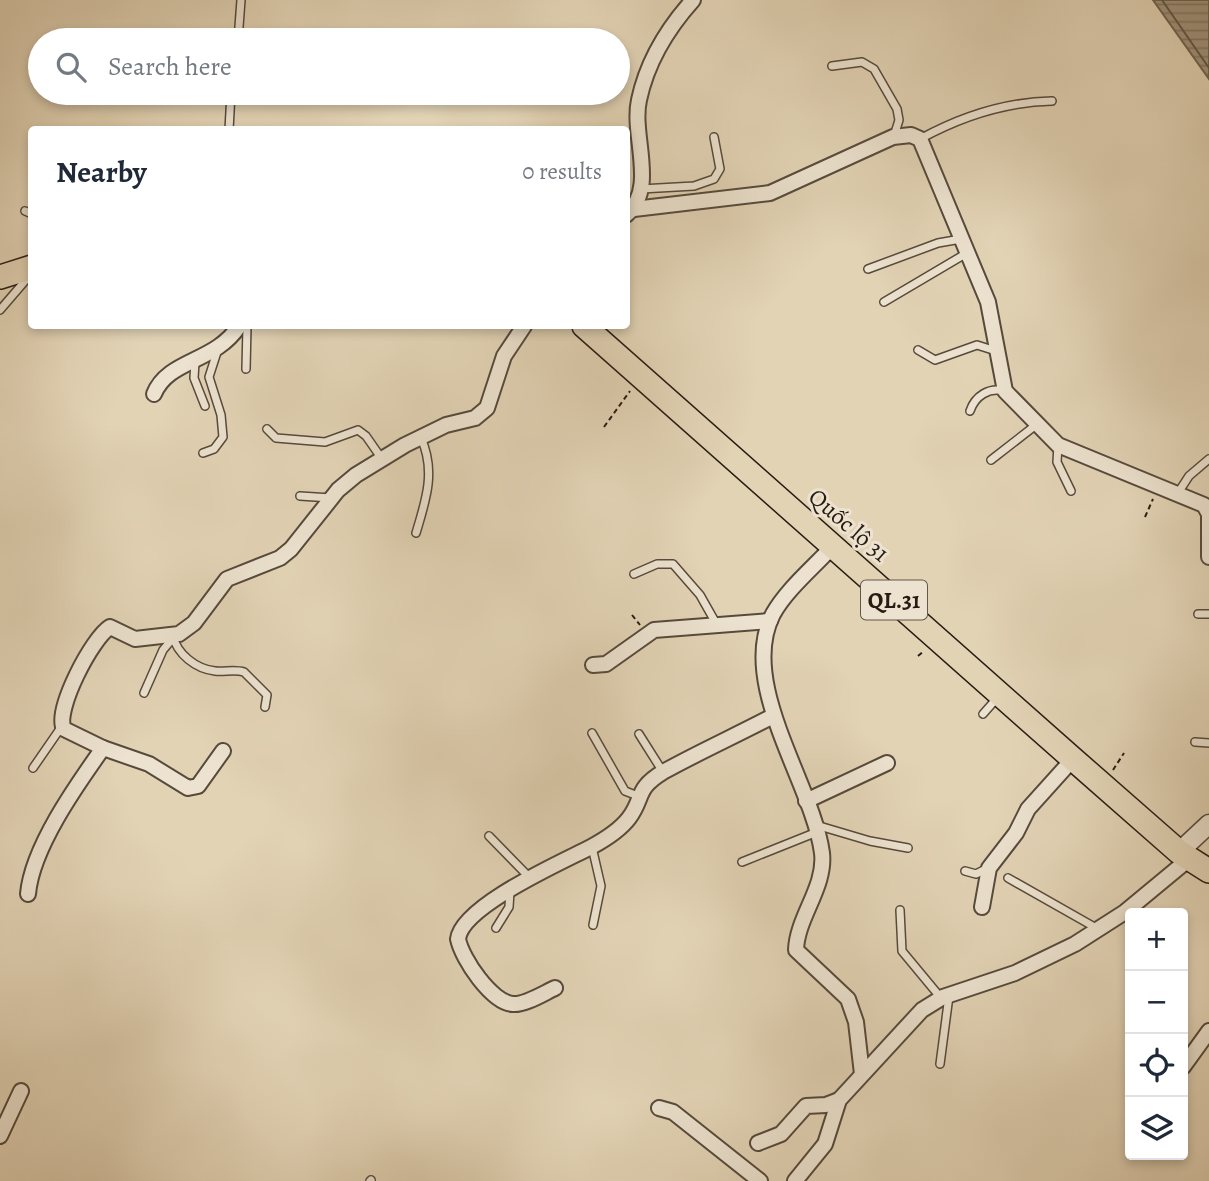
<!DOCTYPE html>
<meta charset="utf-8">
<style>
:root{--surface:#fff;--page:#f6f6f7;--text:#1f2937;--muted:#747a83;--line:#e0e1e3}
body{margin:0;font-family:Alegreya,serif;background:var(--page);color:var(--text)}
.controls{position:absolute;right:21px;bottom:21px;display:grid;overflow:hidden;border-radius:7px;box-shadow:0 4px 10px #0003}
.controls button{width:63px;height:63px;display:grid;place-items:center;padding:0;border:0;border-bottom:2px solid var(--line);background:var(--surface);color:var(--text);font:35px sans-serif}
.list{margin:0;padding:0;list-style:none}
h2{display:flex;justify-content:space-between;align-items:center;height:91px;margin:0;padding:0 28px;font-size:30px}
h2 small{font-size:23px;font-weight:400;color:var(--muted)}
.icon{flex:none;width:38px;height:38px;fill:none;stroke:currentColor;stroke-width:2;stroke-linecap:round;stroke-linejoin:round}
.map{position:relative;flex:none;width:1209px;height:1181px;overflow:hidden}
.search{position:absolute;background:var(--surface);box-shadow:0 4px 10px #0003;left:28px;top:28px;width:602px;height:77px;display:flex;align-items:center;gap:18px;box-sizing:border-box;padding:0 24px;border-radius:38px;color:var(--muted);font-size:26px}
.panel{position:absolute;background:var(--surface);box-shadow:0 4px 10px #0003;left:28px;top:126px;width:602px;height:203px;border-radius:7px}
.map>svg:first-child{display:block}
</style>
<div class="map">
<svg width="1209" height="1181" viewBox="0 0 1209 1181">
<defs>
<pattern id="water-rules" width="6" height="5" patternUnits="userSpaceOnUse" patternTransform="scale(1.75)"><rect width="6" height="5" fill="#a2957e"/><path d="M0 2.5h6" fill="none" stroke="#847966"/></pattern>
</defs>
<rect width="100%" height="100%" fill="#e2d3b5"/>
<filter id="stains"><feTurbulence type="fractalNoise" baseFrequency=".00286" numOctaves="4"/><feColorMatrix values="0 0 0 0 .2 0 0 0 0 .09 0 0 0 0 .02 0 0 0 .5 -.17"/></filter>
<radialGradient id="worn" r=".72"><stop offset=".6" stop-color="#630" stop-opacity="0"/><stop offset="1" stop-color="#630" stop-opacity=".3"/></radialGradient>
<polygon fill="url(#water-rules)" stroke="#716553" stroke-width="2" points="1153,0 1209,0 1209,79"/>
<g fill="none" stroke-linecap="round" stroke-linejoin="round">
<polyline stroke="#645848" stroke-width="2" points="1162,0 1209,68"/>
<g stroke="#564a3c" stroke-width="10">
<g id="service">
<polyline points="238,40 241,0"/>
<polyline points="832,66 862,62 874,69 897,109 899,120 894,136"/>
<polyline points="229,130 231,93"/>
<path d="M920,139C962,116 1004,102 1052,101"/>
<polyline points="641,189 694,186 714,179 720,169 714,137"/>
<polyline points="25,211 32,214"/>
<polyline points="868,269 938,243 961,239"/>
<polyline points="884,302 967,253"/>
<polyline points="0,310 31,274"/>
<polyline points="918,350 935,360 977,345 996,351"/>
<polyline points="195,362 194,378 205,406"/>
<polyline points="246,369 247,326"/>
<path d="M970,411C975,396 989,387 1004,391"/>
<polyline points="267,429 276,438 325,442 358,430 366,436 382,459"/>
<polyline points="1058,445 1057,462 1071,491"/>
<polyline points="203,453 214,449 223,437 221,415 209,377 218,349"/>
<polyline points="991,460 1036,425"/>
<polyline points="1178,493 1189,476 1209,459"/>
<polyline points="300,496 331,498"/>
<path d="M416,533C426,500 436,471 421,438"/>
<polyline points="634,574 657,564 673,564 700,595 717,625"/>
<polyline points="1198,614 1209,614"/>
<path d="M173,636C177,654 196,669 215,671C225,672 235,669 244,672L267,695L265,707"/>
<polyline points="144,693 163,650 173,638"/>
<polyline points="983,714 998,697"/>
<polyline points="592,733 625,791 638,796"/>
<polyline points="639,734 663,772"/>
<polyline points="1195,742 1209,743"/>
<polyline points="33,768 62,726"/>
<polyline points="816,825 870,841 908,848"/>
<polyline points="489,836 529,877"/>
<polyline points="592,847 601,886 593,925"/>
<polyline points="742,862 817,832"/>
<polyline points="965,871 976,874 988,868"/>
<polyline points="1008,878 1098,929"/>
<polyline points="900,910 902,951 941,998"/>
<polyline points="496,928 509,907 510,891"/>
<polyline points="940,1064 949,996"/>
<polyline points="370,1181 371,1180"/>
</g>
</g>
<g stroke="#564a3c" stroke-width="18">
<g id="minor">
<polyline points="634,209 770,193 893,137 911,135 920,139 988,302 1005,391 1058,445 1204,505 1209,514 1209,557"/>
<path d="M626,215C658,188 631,136 639,100C647,62 667,29 693,0"/>
<path d="M154,394C168,359 215,363 239,326"/>
<path d="M833,546C814,567 787,589 773,614C737,684 813,784 822,853C826,887 797,917 796,950L848,999L856,1022L862,1074"/>
<polyline points="593,665 606,664 654,630 770,621"/>
<path d="M223,751L198,786L188,788L149,764L103,748L64,729C54,711 92,638 110,627L135,639L179,634L194,623L227,579L280,558L291,549L338,490L356,475L405,445L446,425L475,418L487,408L504,356L524,326"/>
<polyline points="806,801 887,763"/>
<path d="M28,894C32,848 76,786 103,748"/>
<polyline points="982,907 989,868 1016,833 1028,809 1073,759"/>
<path d="M555,988C544,993 525,1005 513,1004C492,1003 462,959 458,939C462,906 562,862 591,847C604,840 620,830 629,818C644,798 635,789 663,772C699,752 737,735 773,716"/>
<polyline points="1183,1067 1209,1031"/>
<polyline points="659,1108 673,1112 760,1181"/>
<polyline points="0,1136 21,1091"/>
<polyline points="758,1143 781,1134 806,1106 826,1105 839,1100"/>
<polyline points="795,1181 825,1144 839,1100 922,1010 943,997 1015,973 1075,944 1125,912 1189,859"/>
</g>
</g>
<g stroke="#564a3c" stroke-width="21">
<polyline id="tertiary" points="1179,852 1209,824"/>
</g>
<g stroke="#271c13" stroke-width="26">
<g id="trunk">
<polyline points="0,277 32,267"/>
<polyline points="584,326 1073,759 1179,852 1209,871"/>
</g>
</g>
<g stroke="#271c13" stroke-width="2" stroke-dasharray="5 3.5" stroke-linecap="butt">
<polyline points="604,427 630,391"/>
<polyline points="1145,517 1153,499"/>
<polyline points="632,615 640,625"/>
<polyline points="918,656 924,651"/>
<polyline points="1113,770 1124,753"/>
</g>
<use href="#service" stroke="#ece2cf" stroke-width="7"/>
<use href="#minor" stroke="#ece2cf" stroke-width="14"/>
<use href="#tertiary" stroke="#ece2cf" stroke-width="18"/>
<use href="#trunk" stroke="#e2d3b5" stroke-width="23"/>
</g>
<g text-anchor="middle" stroke-width="6" stroke-linejoin="round" paint-order="stroke">
<rect fill="#ece2cf" stroke="#62574b" stroke-width="2" x="861" y="580.5" width="66" height="39" rx="5"/>
<g font-size="23" font-weight="bold" fill="#271c13">
<text x="894" y="608">QL.31</text>
</g>
<g font-size="24" fill="#271c13" stroke="#ece2cf">
<text transform="translate(849 525) rotate(41)" y="8">Quốc lộ 31</text>
</g>
</g>
<rect width="100%" height="100%" filter="url(#stains)"/>
<rect width="100%" height="100%" fill="url(#worn)"/>
</svg>
<div class="controls">
<button>+</button>
<button>−</button>
<button><svg class="icon" aria-label="locate" viewBox="0 0 24 24"><circle cx="12" cy="12" r="6"/><path d="M12 2v4M12 18v4M2 12h4M18 12h4"/></svg></button>
<button><svg class="icon" aria-label="layers" viewBox="0 0 24 24"><path d="M12 4l9 5-9 5-9-5zM3 14l9 5 9-5"/></svg></button>
</div>
<div class="search"><svg class="icon" aria-label="search" viewBox="0 0 24 24"><circle cx="10" cy="10" r="6"/><path d="M15 15l6 6"/></svg>Search here</div>
<section class="panel">
<h2>Nearby<small>0 results</small></h2>
<ul class="list">
</ul>
</section>
</div>
